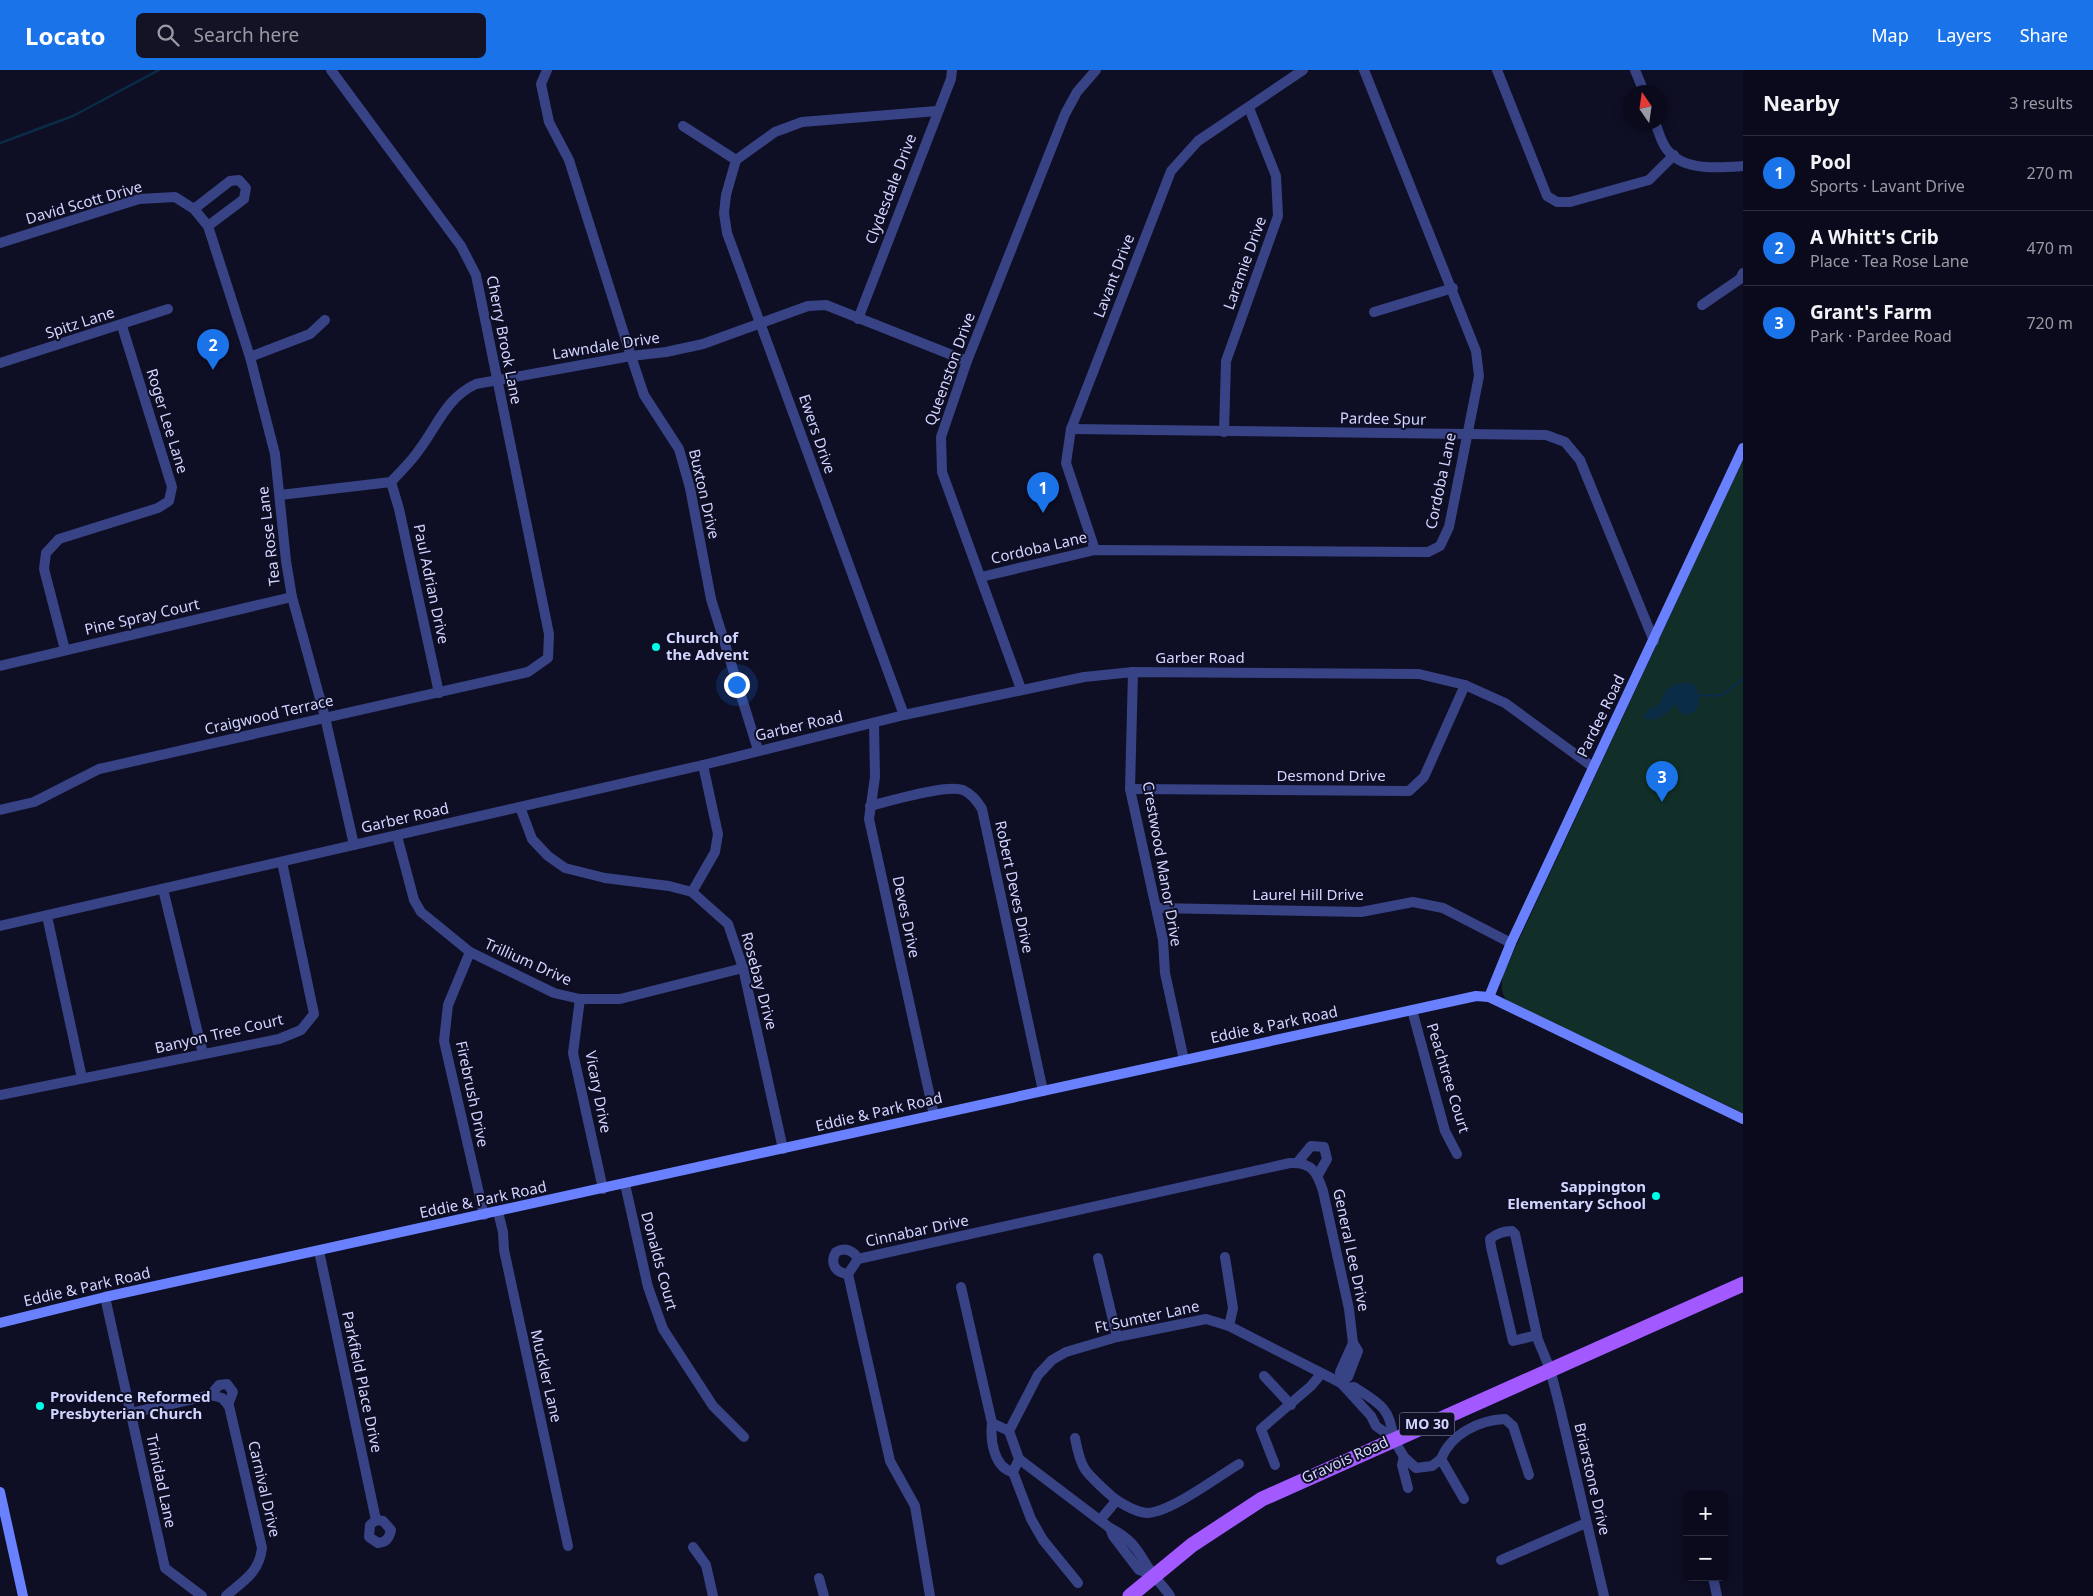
<!DOCTYPE html>
<meta charset="utf-8">
<style>
:root{--surface:#0a0a1c;--page:#131325;--text:#f1f3f6;--muted:#999aa3;--line:#2a2b3b;--accent:#1a73e8}
body{margin:0;font-family:"Noto Sans",sans-serif;background:var(--page);color:var(--text)}
.controls{position:absolute;right:15px;bottom:15px;display:grid;overflow:hidden;border-radius:8px;box-shadow:0 2px 12px #0003}
.controls button{width:45px;height:45px;display:grid;place-items:center;padding:0;border:0;border-bottom:1px solid var(--line);background:var(--surface);color:var(--text);font:25px sans-serif}
.compass{position:absolute;left:1623px;top:15px;width:45px;height:45px;border-radius:50%;background:var(--surface);box-shadow:0 2px 12px #0003;rotate:347deg}
.you{position:absolute;left:736px;top:614px;width:18px;height:18px;margin:-12px;border:4px solid #fff;border-radius:50%;background:#1a73e8;box-shadow:0 0 0 8px #1a73e833}
.badge{display:grid;place-items:center;width:32px;height:32px;border-radius:50%;background:var(--accent);color:#fff;font-size:16px;font-weight:700}
.pin{position:absolute;translate:-50% -41px;filter:drop-shadow(0 1px 2px #0008)}
.pin::after{content:'';position:absolute;top:26px;width:18px;height:15px;background:inherit;clip-path:polygon(0 0,100% 0,50% 100%)}
.list{margin:0;padding:0;list-style:none}
h2{display:flex;justify-content:space-between;align-items:center;height:65px;margin:0;padding:0 20px;font-size:21px}
h2 small{font-size:16px;font-weight:400;color:var(--muted)}
.list li{display:grid;grid-template-columns:32px 1fr auto;gap:15px;align-items:center;box-sizing:border-box;height:75px;padding:0 20px;border-top:1px solid var(--line)}
.list b{display:block;font-size:19px;white-space:nowrap}
.list p{margin:0;font-size:16px;white-space:nowrap;color:var(--muted)}
.list em{font-size:16px;font-style:normal;color:var(--muted)}
.icon{flex:none;width:28px;height:28px;fill:none;stroke:currentColor;stroke-width:2;stroke-linecap:round;stroke-linejoin:round}
.map{position:relative;flex:none;width:1743px;height:1526px;overflow:hidden}
header{display:flex;align-items:center;gap:30px;box-sizing:border-box;height:70px;padding:0 25px;background:var(--accent);color:#fff}
header strong{font-size:24px}
nav{display:flex;gap:28px;margin-inline-start:auto;font-size:18px}
.search{width:350px;height:45px;background:var(--page);display:flex;align-items:center;gap:12px;box-sizing:border-box;padding:0 18px;border-radius:8px;color:var(--muted);font-size:19px}
main{display:flex}
aside{flex:1;background:var(--surface)}
.map>svg:first-child{display:block}
</style>
<header>
<strong>Locato</strong>
<div class="search"><svg class="icon" aria-label="search" viewBox="0 0 24 24"><circle cx="10" cy="10" r="6"/><path d="M15 15l6 6"/></svg>Search here</div>
<nav><a>Map</a><a>Layers</a><a>Share</a></nav>
</header>
<main>
<div class="map">
<svg width="1743" height="1526" viewBox="0 0 1743 1526">
<rect width="100%" height="100%" fill="#0e0e25"/>
<path fill="#112f28" d="M1743,389V1043L1507,931C1500,921 1501,913 1504,902Z"/>
<path fill="#0b2c47" d="M1691,613C1700,618 1701,633 1696,641L1684,646L1675,635C1664,645 1657,654 1642,647L1648,640L1658,635L1668,618L1678,613Z"/>
<g fill="none" stroke-linecap="round" stroke-linejoin="round">
<g stroke="#0b2c47" stroke-width="2.5">
<polyline points="0,73 73,46 159,0"/>
<path d="M1698,625C1729,626 1718,628 1743,609"/>
</g>
<g stroke="#384385" stroke-width="10">
<polyline points="547,0 541,14 549,52 569,90 631,286 644,325 679,379 690,418 711,529 758,680"/>
<polyline points="1497,0 1547,126 1557,132 1570,132 1649,110 1674,85"/>
<polyline points="1635,0 1644,22"/>
<path d="M1655,52C1658,60 1660,68 1664,75C1679,102 1717,98 1743,96"/>
<polyline points="683,56 736,90"/>
<polyline points="194,139 230,111 239,110 246,118 244,129 208,156"/>
<polyline points="0,173 139,129 175,127 194,139 208,156 250,287 275,384 286,491 292,527 325,647 354,775"/>
<polyline points="1702,235 1740,209 1743,203"/>
<polyline points="1374,242 1453,218"/>
<polyline points="858,249 951,9 952,0"/>
<polyline points="250,287 310,264 325,250"/>
<polyline points="0,293 168,239"/>
<polyline points="1071,359 1546,365 1565,372 1580,390 1654,571"/>
<polyline points="1224,362 1226,291 1278,146 1276,106 1249,38"/>
<polyline points="391,412 399,439 439,623"/>
<path d="M280,425L391,412C400,402 411,392 419,380C437,356 447,327 476,314L631,286L666,282L703,274L808,236L826,235L967,291"/>
<polyline points="1095,480 1066,393 1071,359 1171,101 1198,71 1303,0"/>
<polyline points="981,507 1095,480 1418,482 1428,482 1440,476 1449,457 1479,306 1476,281 1364,0"/>
<polyline points="65,580 44,499 46,483 59,469 158,438 169,431 172,417 122,256"/>
<polyline points="0,596 292,527"/>
<polyline points="1133,602 1130,719 1163,870 1165,903 1184,990"/>
<polyline points="1021,619 942,402 941,367 967,291 1065,44 1077,22 1096,0"/>
<polyline points="904,645 727,163 724,143 726,125 736,90 775,62 802,52 937,41"/>
<polyline points="874,653 875,707 869,749 934,1045"/>
<polyline points="1130,719 1409,721 1424,707 1465,615"/>
<path d="M870,736C890,731 946,714 963,720C972,724 977,731 982,739L1043,1021"/>
<polyline points="520,737 532,769 548,786 565,798 605,808 669,816 692,822 728,854 743,898 783,1079"/>
<polyline points="0,740 34,732 99,699 528,602 548,588 549,564 476,205 461,176 331,0"/>
<polyline points="397,766 414,830 421,842 470,882 554,923 580,929 620,929 743,898"/>
<polyline points="163,819 203,984"/>
<polyline points="692,822 715,782 718,764 703,695"/>
<polyline points="1156,838 1361,842 1413,832 1443,838 1511,873"/>
<polyline points="47,846 82,1008"/>
<polyline points="0,856 703,695 904,645 1084,607 1133,602 1419,604 1465,615 1505,633 1593,697"/>
<polyline points="470,882 448,935 444,971 484,1145"/>
<polyline points="580,929 573,983 603,1119"/>
<polyline points="1412,940 1445,1061 1457,1084"/>
<polyline points="0,1025 279,969 301,960 314,944 282,792"/>
<polyline points="1297,1093 1311,1076 1324,1077 1327,1089 1318,1105"/>
<polyline points="625,1114 648,1217 663,1259 713,1336 744,1367"/>
<polyline points="498,1142 503,1162 504,1180 568,1476"/>
<path d="M319,1181L376,1450L370,1455L369,1467L378,1473C387,1472 389,1468 391,1460L383,1451L376,1450"/>
<polyline points="1225,1187 1233,1238 1229,1256"/>
<polyline points="1098,1188 1117,1267"/>
<path d="M848,1204C836,1203 829,1194 836,1182C845,1177 853,1180 858,1189"/>
<polyline points="961,1217 992,1353 1009,1361 1019,1389 1013,1402 1031,1449 1043,1470 1078,1513"/>
<polyline points="105,1227 165,1498 202,1526"/>
<path d="M1537,1265L1513,1271L1491,1177L1490,1169C1496,1164 1504,1161 1512,1161L1515,1164L1538,1270L1550,1299L1559,1334L1604,1526"/>
<polyline points="1264,1306 1291,1335"/>
<polyline points="1341,1313 1340,1302 1353,1273"/>
<path d="M1348,1318L1354,1317C1378,1332 1391,1338 1393,1368"/>
<polyline points="214,1326 214,1321 219,1315 227,1314 233,1322 228,1335"/>
<path d="M131,1343L211,1325L222,1328L229,1336L262,1478C259,1503 244,1510 226,1526"/>
<path d="M992,1353C990,1370 994,1398 1013,1402"/>
<polyline points="1009,1361 1038,1305 1052,1290 1066,1282 1117,1267 1206,1249 1229,1256 1341,1313 1371,1346 1376,1356 1393,1368 1404,1387 1416,1398 1432,1396 1441,1389 1464,1429"/>
<path d="M1075,1368C1081,1399 1084,1401 1107,1422C1116,1431 1134,1442 1147,1443C1170,1443 1217,1407 1239,1394"/>
<polyline points="1404,1387 1402,1395 1408,1418"/>
<path d="M1019,1389L1110,1458C1137,1471 1139,1486 1155,1507C1160,1514 1166,1519 1170,1526"/>
<path d="M1441,1389C1451,1364 1479,1350 1505,1349L1513,1356L1529,1405"/>
<polyline points="1275,1395 1261,1359 1311,1316 1321,1304"/>
<polyline points="1101,1449 1116,1431"/>
<polyline points="1110,1458 1113,1466 1139,1500 1154,1505"/>
<polyline points="693,1477 706,1495 713,1526"/>
<polyline points="1501,1490 1586,1453"/>
<polyline points="1713,1507 1717,1526"/>
<polyline points="819,1508 824,1526"/>
<path d="M930,1526L915,1436L890,1391L848,1204L858,1189L1290,1093C1312,1092 1317,1102 1323,1121L1349,1239L1353,1273L1358,1281L1348,1307L1341,1313"/>
</g>
<g stroke="#6980ff" stroke-width="10">
<polyline points="1489,927 1511,873 1743,378"/>
<polyline points="0,1253 105,1227 1476,926 1489,927 1743,1049"/>
<polyline points="0,1422 23,1526"/>
</g>
<polyline stroke="#a259ff" stroke-width="15" points="1130,1526 1192,1475 1262,1429 1743,1214"/>
</g>
<g fill="#00fde8" stroke="#0e0e25" stroke-width="2">
<circle cx="656" cy="577" r="5"/>
<circle cx="1656" cy="1126" r="5"/>
<circle cx="40" cy="1336" r="5"/>
</g>
<g text-anchor="middle" stroke-width="4" stroke-linejoin="round" paint-order="stroke">
<rect fill="#0e0e25" stroke="#9799be" stroke-width="1" x="1399.5" y="1342.5" width="55" height="23" rx="4"/>
<g font-size="14" font-weight="bold" fill="#d2d5ff">
<text x="1427" y="1359">MO 30</text>
</g>
<g font-size="15" fill="#d2d5ff" stroke="#0e0e25">
<text transform="translate(891 119) rotate(-69)" y="5">Clydesdale Drive</text>
<text transform="translate(84 133) rotate(-16)" y="5">David Scott Drive</text>
<text transform="translate(1245 193) rotate(-70)" y="5">Laramie Drive</text>
<text transform="translate(1114 206) rotate(-69)" y="5">Lavant Drive</text>
<text transform="translate(80 253) rotate(-18)" y="5">Spitz Lane</text>
<text transform="translate(504 270) rotate(79)" y="5">Cherry Brook Lane</text>
<text transform="translate(606 276) rotate(-9)" y="5">Lawndale Drive</text>
<text transform="translate(950 299) rotate(-70)" y="5">Queenston Drive</text>
<text transform="translate(1383 349) rotate(1)" y="5">Pardee Spur</text>
<text transform="translate(167 351) rotate(73)" y="5">Roger Lee Lane</text>
<text transform="translate(817 364) rotate(71)" y="5">Ewers Drive</text>
<text transform="translate(1441 411) rotate(-78)" y="5">Cordoba Lane</text>
<text transform="translate(704 424) rotate(77)" y="5">Buxton Drive</text>
<text transform="translate(269 466) rotate(-97)" y="5">Tea Rose Lane</text>
<text transform="translate(1039 478) rotate(-13)" y="5">Cordoba Lane</text>
<text transform="translate(431 514) rotate(78)" y="5">Paul Adrian Drive</text>
<text transform="translate(142 547) rotate(-13)" y="5">Pine Spray Court</text>
<text x="1200" y="593">Garber Road</text>
<text transform="translate(269 645) rotate(-13)" y="5">Craigwood Terrace</text>
<text transform="translate(1601 646) rotate(-64)" y="5">Pardee Road</text>
<text transform="translate(799 656) rotate(-13)" y="5">Garber Road</text>
<text x="1331" y="711">Desmond Drive</text>
<text transform="translate(405 748) rotate(-13)" y="5">Garber Road</text>
<text transform="translate(1162 794) rotate(80)" y="5">Crestwood Manor Drive</text>
<text transform="translate(1014 817) rotate(78)" y="5">Robert Deves Drive</text>
<text x="1308" y="830">Laurel Hill Drive</text>
<text transform="translate(906 847) rotate(78)" y="5">Deves Drive</text>
<text transform="translate(528 892) rotate(24)" y="5">Trillium Drive</text>
<text transform="translate(759 911) rotate(75)" y="5">Rosebay Drive</text>
<text transform="translate(1274 955) rotate(-12)" y="5">Eddie &amp; Park Road</text>
<text transform="translate(219 964) rotate(-13)" y="5">Banyon Tree Court</text>
<text transform="translate(1448 1008) rotate(73)" y="5">Peachtree Court</text>
<text transform="translate(598 1022) rotate(79)" y="5">Vicary Drive</text>
<text transform="translate(472 1024) rotate(78)" y="5">Firebrush Drive</text>
<text transform="translate(879 1042) rotate(-13)" y="5">Eddie &amp; Park Road</text>
<text transform="translate(483 1130) rotate(-12)" y="5">Eddie &amp; Park Road</text>
<text transform="translate(917 1161) rotate(-12)" y="5">Cinnabar Drive</text>
<text transform="translate(1351 1180) rotate(78)" y="5">General Lee Drive</text>
<text transform="translate(659 1191) rotate(75)" y="5">Donalds Court</text>
<text transform="translate(87 1217) rotate(-13)" y="5">Eddie &amp; Park Road</text>
<text transform="translate(1147 1247) rotate(-12)" y="5">Ft Sumter Lane</text>
<text transform="translate(546 1306) rotate(77)" y="5">Muckler Lane</text>
<text transform="translate(362 1312) rotate(78)" y="5">Parkfield Place Drive</text>
<text transform="translate(1345 1390) rotate(-24)" y="5">Gravois Road</text>
<text transform="translate(1592 1409) rotate(77)" y="5">Briarstone Drive</text>
<text transform="translate(161 1411) rotate(78)" y="5">Trinidad Lane</text>
<text transform="translate(264 1419) rotate(77)" y="5">Carnival Drive</text>
</g>
<g font-size="15" font-weight="bold" fill="#d2d5ff" stroke="#0e0e25" text-anchor="start">
<text x="666" y="573">Church of<tspan x="666" dy="17">the Advent</tspan></text>
<text x="1646" y="1122" text-anchor="end">Sappington<tspan x="1646" dy="17">Elementary School</tspan></text>
<text x="50" y="1332">Providence Reformed<tspan x="50" dy="17">Presbyterian Church</tspan></text>
</g>
</g>
</svg>
<div class="controls">
<button>+</button>
<button>−</button>
</div>
<svg class="compass" viewBox="-18 -18 36 36"><path d="M0-13l5 13h-10z" fill="#e53935"/><path d="M0 13l5-13h-10z" fill="#999aa3"/></svg>
<div class="you"></div>
<div class="pin badge" style="left:1043px;top:443px">1</div>
<div class="pin badge" style="left:213px;top:300px">2</div>
<div class="pin badge" style="left:1662px;top:732px">3</div>
</div>
<aside>
<h2>Nearby<small>3 results</small></h2>
<ul class="list">
<li><span class="badge">1</span><div><b>Pool</b><p>Sports · Lavant Drive</p></div><em>270 m</em></li>
<li><span class="badge">2</span><div><b>A Whitt's Crib</b><p>Place · Tea Rose Lane</p></div><em>470 m</em></li>
<li><span class="badge">3</span><div><b>Grant's Farm</b><p>Park · Pardee Road</p></div><em>720 m</em></li>
</ul>
</aside>
</main>
